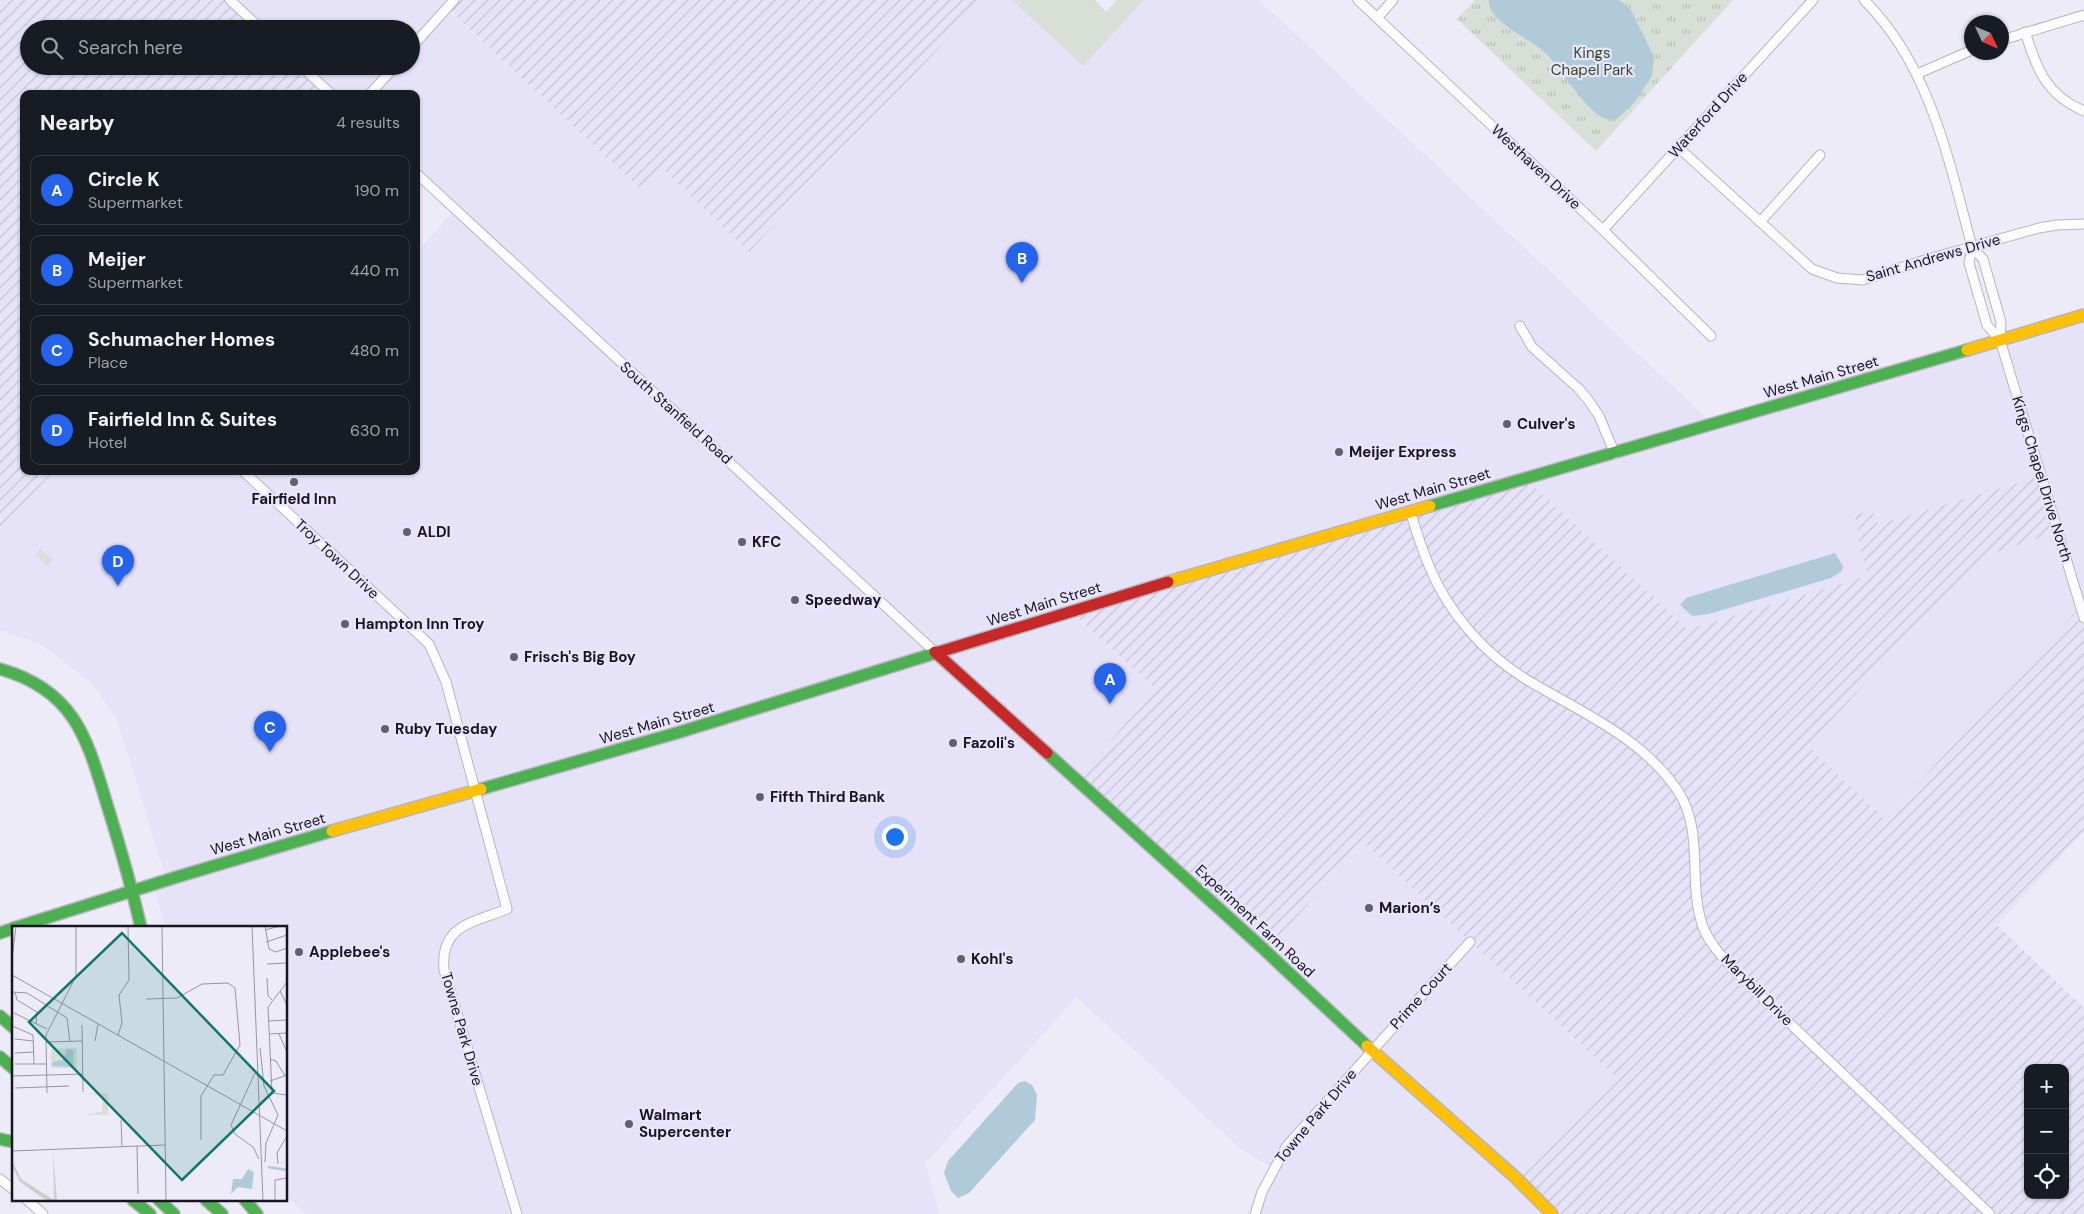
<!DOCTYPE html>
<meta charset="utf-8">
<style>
:root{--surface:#171b24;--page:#242831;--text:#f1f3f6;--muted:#9ea1a6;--line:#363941;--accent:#2563eb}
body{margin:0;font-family:"DM Sans",sans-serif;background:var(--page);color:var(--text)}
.controls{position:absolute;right:15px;bottom:15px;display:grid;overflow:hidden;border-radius:10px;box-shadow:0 1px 4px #0004}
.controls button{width:45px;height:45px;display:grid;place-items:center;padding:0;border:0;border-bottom:1px solid var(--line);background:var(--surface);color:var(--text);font:25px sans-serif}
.compass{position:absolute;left:1964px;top:15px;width:45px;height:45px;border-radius:50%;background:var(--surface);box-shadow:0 1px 4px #0004;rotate:134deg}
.you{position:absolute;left:894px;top:836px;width:18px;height:18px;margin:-12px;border:4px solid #fff;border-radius:50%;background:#1a73e8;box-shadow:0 0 0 8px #1a73e833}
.badge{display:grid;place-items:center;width:32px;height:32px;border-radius:50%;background:var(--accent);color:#fff;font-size:16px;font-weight:700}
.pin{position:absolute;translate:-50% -41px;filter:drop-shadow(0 1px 2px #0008)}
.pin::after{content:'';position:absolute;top:26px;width:18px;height:15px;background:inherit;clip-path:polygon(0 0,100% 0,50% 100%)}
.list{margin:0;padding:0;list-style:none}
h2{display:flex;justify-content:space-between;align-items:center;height:65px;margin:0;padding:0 20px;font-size:21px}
h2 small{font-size:16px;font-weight:400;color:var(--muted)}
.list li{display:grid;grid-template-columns:32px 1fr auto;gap:15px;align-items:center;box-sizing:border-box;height:70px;margin:0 10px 10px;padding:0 10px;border:1px solid var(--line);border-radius:10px}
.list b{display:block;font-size:19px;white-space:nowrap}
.list p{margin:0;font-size:16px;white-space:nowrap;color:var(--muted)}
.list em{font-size:16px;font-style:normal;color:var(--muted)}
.icon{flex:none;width:28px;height:28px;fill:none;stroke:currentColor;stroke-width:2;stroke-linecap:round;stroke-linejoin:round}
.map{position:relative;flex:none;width:2084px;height:1214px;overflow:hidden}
.search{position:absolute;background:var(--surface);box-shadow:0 1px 4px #0004;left:20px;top:20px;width:400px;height:55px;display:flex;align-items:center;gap:12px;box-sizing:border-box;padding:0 18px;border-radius:28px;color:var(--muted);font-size:19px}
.panel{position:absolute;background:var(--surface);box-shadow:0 1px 4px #0004;left:20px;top:90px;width:400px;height:385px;border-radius:10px}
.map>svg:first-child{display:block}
</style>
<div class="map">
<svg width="2084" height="1214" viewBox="0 0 2084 1214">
<defs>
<pattern id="industrial-furrows" width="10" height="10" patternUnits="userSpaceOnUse" patternTransform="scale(1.25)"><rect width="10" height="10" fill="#e6e3f9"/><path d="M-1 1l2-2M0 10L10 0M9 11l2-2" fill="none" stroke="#c5c2d5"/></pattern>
<pattern id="park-tufts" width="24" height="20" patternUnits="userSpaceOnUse" patternTransform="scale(1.25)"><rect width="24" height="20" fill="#d7dfd7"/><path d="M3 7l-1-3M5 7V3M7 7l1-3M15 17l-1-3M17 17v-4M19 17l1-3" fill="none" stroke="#b8beb8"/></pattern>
</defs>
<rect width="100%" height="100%" fill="#ecebf7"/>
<polygon fill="#e6e3f9" points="230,0 454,0 447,9 639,188 661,167 749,251 984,0 1012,0 1083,65 1144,0 1259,0 1713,424 2084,315 2084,603 1885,819 1808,746 1983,556 2059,532 2042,476 1882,523 1877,523 1872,510 1855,515 1860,548 1868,576 1688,629 1526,479 1070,612 1156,689 1076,778 1267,951 1363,842 1616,1077 1515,1177 1552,1214 1255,1214 1273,1168 1242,1150 1077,997 925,1163 940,1214 306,1214 286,1195 286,928 165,928 153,883 166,879 117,720 94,686 62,660 40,644 0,630 0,529 54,471 416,471 416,253 455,210 416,173 416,94 331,94 301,66 411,66 411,29 261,29"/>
<g fill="url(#industrial-furrows)" fill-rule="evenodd">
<polygon points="0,0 230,0 261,29 29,29 29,66 301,66 331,94 24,94 24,471 54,471 0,529"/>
<polygon points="454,0 984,0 749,252 661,167 639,188 447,8"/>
<path d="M2042,476L2059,532L1983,556L1808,746L1885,819L2080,607L2084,618V831L1997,925L2084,1008V1214H1552L1515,1177L1616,1077L1363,842L1266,952L1076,779L1156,689L1070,611L1526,479L1688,629L1868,576L1860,548L1855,515L1872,510L1877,523H1882ZM2028,1068H2065V1195H2028Z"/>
</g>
<g fill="#d7dfd7">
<polygon points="1012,0 1095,0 1106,12 1117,0 1144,0 1083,66"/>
<polygon points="40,549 53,560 47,566 35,555"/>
</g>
<polygon fill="url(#park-tufts)" points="1475,0 1733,0 1596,151 1457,19"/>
<g fill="#b0cad9">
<path d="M1489,0H1619L1631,10L1654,57L1652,76L1634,103L1617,119C1613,119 1606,119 1602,117C1584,109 1561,66 1543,51C1529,38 1487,21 1489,0Z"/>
<polygon points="1835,553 1843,566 1842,571 1831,578 1709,614 1692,616 1680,605 1686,598"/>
<polygon points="1025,1081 1032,1085 1037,1095 1035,1120 969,1193 958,1198 951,1191 944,1173 948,1161 1018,1083"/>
</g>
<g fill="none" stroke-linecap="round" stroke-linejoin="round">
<g stroke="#b7b5bf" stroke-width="11">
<g id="street">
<polyline points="230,0 261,29"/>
<polyline points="1358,0 1603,230 1711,336"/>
<path d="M1864,0C1930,65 1949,161 1972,247L1983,259L2001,322L2000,340L2084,618"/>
<polyline points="1377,18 1393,0"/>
<path d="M2025,32C2037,69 2046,95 2084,111"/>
<polyline points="2002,40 2084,15"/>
<polyline points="411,48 454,0"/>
<polyline points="301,66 331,94"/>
<polyline points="1917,74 1972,50"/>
<polyline points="370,94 395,66"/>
<polyline points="1679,148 1812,269 1837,278 1863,280 1928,259 2039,228 2057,225 2084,224"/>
<polyline points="416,173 935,652"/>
<polyline points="1760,222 1820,155"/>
<polyline points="1603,230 1813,0"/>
<polyline points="1972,247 1969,263 1987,325 2000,340"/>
<polyline points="1520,326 1532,347 1579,389 1589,401 1599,416 1615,454"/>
<path d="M243,471L429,644L446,682L507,909C472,923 440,925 444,970L517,1214"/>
<path d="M1410,511C1416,530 1422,550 1430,568C1448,612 1484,653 1524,678C1578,711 1641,736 1678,791C1705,833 1687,882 1703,927C1710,945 1726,961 1739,975L1990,1214"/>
<polyline points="0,1179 14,1190"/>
<polyline points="27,1200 43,1214"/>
<polyline points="1255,1214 1262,1192 1286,1147 1470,942"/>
</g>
</g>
<g stroke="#b7b5bf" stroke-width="14">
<g id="fast">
<polyline points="1430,506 1967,350"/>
<path d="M0,669C78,691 88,743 109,811C121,850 132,888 141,928"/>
<polyline points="1047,753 1256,942 1367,1046"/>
<polyline points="481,789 680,732 939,652"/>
<polyline points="14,928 180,876 332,831"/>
<polyline points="0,933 14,928"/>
<polyline points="0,1016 14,1028"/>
<polyline points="0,1057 14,1069"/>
<polyline points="0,1139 14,1142"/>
<polyline points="133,1200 150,1214"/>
<polyline points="159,1200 174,1214"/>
<polyline points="206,1200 222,1214"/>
<polyline points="245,1200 257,1214"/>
</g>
</g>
<g stroke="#b7b5bf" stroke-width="14">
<g id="slow">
<polyline points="1967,350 2084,315"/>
<polyline points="1168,582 1430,506"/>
<polyline points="332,831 481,789"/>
<polyline points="1367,1046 1515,1177 1552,1214"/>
</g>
</g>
<g stroke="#b7b5bf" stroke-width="14">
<g id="jam">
<polyline points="935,652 1047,753"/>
<polyline points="939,652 1168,582"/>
</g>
</g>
<use href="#street" stroke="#fcfcfe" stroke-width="9"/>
<use href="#fast" stroke="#4caf50" stroke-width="11"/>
<use href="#slow" stroke="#ffc107" stroke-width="11"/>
<use href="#jam" stroke="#c62828" stroke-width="11"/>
</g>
<g fill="#62606b" stroke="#e9e5fd" stroke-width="2">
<circle cx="1507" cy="424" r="5"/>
<circle cx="1339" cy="452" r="5"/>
<circle cx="294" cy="482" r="5"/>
<circle cx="407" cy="532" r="5"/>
<circle cx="742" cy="542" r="5"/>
<circle cx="795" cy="600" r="5"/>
<circle cx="345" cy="624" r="5"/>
<circle cx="514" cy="657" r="5"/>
<circle cx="385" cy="729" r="5"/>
<circle cx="953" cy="743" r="5"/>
<circle cx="760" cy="797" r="5"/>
<circle cx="1369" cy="908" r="5"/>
<circle cx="299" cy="952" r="5"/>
<circle cx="961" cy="959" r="5"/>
<circle cx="629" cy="1124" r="5"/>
</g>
<g text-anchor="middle" stroke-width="4.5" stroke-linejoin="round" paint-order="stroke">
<g font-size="15" fill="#344e22" stroke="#e9e5fd">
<text x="1592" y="58">Kings<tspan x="1592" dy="17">Chapel Park</tspan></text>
</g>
<g font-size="15" fill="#181520" stroke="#e9e5fd">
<text transform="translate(1708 115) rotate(-48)" y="5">Waterford Drive</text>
<text transform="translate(1536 167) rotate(43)" y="5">Westhaven Drive</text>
<text transform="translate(1933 258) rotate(-16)" y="5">Saint Andrews Drive</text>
<text transform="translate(1821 377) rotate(-16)" y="5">West Main Street</text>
<text transform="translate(676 413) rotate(42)" y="5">South Stanfield Road</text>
<text transform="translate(2042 479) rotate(73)" y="5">Kings Chapel Drive North</text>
<text transform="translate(1433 489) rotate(-16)" y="5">West Main Street</text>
<text transform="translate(337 559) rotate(43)" y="5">Troy Town Drive</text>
<text transform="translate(1044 604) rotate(-17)" y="5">West Main Street</text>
<text transform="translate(657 723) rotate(-16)" y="5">West Main Street</text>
<text transform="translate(268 834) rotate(-16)" y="5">West Main Street</text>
<text transform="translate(1255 921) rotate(43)" y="5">Experiment Farm Road</text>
<text transform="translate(1757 990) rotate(45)" y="5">Marybill Drive</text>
<text transform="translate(1421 996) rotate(-48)" y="5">Prime Court</text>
<text transform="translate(462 1029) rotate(74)" y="5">Towne Park Drive</text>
<text transform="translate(1316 1116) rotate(-50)" y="5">Towne Park Drive</text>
</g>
<g font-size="15" font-weight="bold" fill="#181520" stroke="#e9e5fd" text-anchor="start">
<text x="1517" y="429">Culver's</text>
<text x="1349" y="457">Meijer Express</text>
<text x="294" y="504" text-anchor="middle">Fairfield Inn</text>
<text x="417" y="537">ALDI</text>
<text x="752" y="547">KFC</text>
<text x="805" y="605">Speedway</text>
<text x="355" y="629">Hampton Inn Troy</text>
<text x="524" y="662">Frisch's Big Boy</text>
<text x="395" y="734">Ruby Tuesday</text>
<text x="963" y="748">Fazoli's</text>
<text x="770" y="802">Fifth Third Bank</text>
<text x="1379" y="913">Marion’s</text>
<text x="309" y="957">Applebee's</text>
<text x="971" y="964">Kohl's</text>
<text x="639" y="1120">Walmart<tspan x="639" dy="17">Supercenter</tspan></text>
</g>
</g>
<g transform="translate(12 926)">
<rect width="275" height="275" fill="#ecebf7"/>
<path d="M96,167V189H71L90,186V169L63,168Z" fill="#d7dfd7"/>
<path d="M41,225L45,275H35L8,256L0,240V234L9,253L42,274Z" fill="#c8d2c7"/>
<path d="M65,122V142H39V123Z" fill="#d7dfd7"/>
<path d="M55,123L62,124L61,141L40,140L41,136L51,134ZM236,243L242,246L240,263L226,261L219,268L221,253H230Z" fill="#b0cad9"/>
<path fill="none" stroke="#b0cad9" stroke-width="2.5" d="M256,241L275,244"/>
<path fill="none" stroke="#9795a1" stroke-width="1" d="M150,0L154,275M240,0L251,275M253,0L257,23L264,26L275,22M253,4L268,0M254,16L275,9M0,33L4,0M255,38L275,37M0,49L275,205M255,52L256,70L260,74M275,56L256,81L260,167L275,169M268,65L275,79M0,66L15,67L55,92L58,116M3,66L5,74L25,86L24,98M134,73L165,72L190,58L216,57L223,62L228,119L211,149H202L189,170V214M2,87L35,103M256,95L275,94M70,99L71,166M0,100L21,109L22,138M257,108L275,107M267,108L275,126M106,109L110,97L107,69L117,54L116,0M3,113L21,115M83,115L86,98M34,116L70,115M248,122L252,160L266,189L254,217L253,236M3,127L22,126M258,133L264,135L273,150M3,138H34M243,147L219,199L223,208L241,221L247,233M0,150L71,148M258,155L275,149M3,162L57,160M35,167L34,109L64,50V0M109,194L110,220M125,220L126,268M0,225L153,219M266,238L265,227L275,210M263,275V254L275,252"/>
<path fill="#0f766e" fill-opacity="0.15" stroke="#0f766e" stroke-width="2.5" d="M110,7L262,165L170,254L17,96Z"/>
<rect width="275" height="275" fill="none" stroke="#181520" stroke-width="2.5"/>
</g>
</svg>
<div class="controls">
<button>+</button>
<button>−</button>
<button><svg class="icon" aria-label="locate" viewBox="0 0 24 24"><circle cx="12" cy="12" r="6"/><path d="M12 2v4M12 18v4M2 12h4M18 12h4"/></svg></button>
</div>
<svg class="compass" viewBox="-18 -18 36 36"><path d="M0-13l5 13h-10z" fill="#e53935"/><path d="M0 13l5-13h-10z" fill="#9ea1a6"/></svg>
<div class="you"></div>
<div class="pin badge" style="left:1110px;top:704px">A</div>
<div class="pin badge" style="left:1022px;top:283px">B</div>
<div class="pin badge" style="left:270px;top:752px">C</div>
<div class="pin badge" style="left:118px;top:586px">D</div>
<div class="search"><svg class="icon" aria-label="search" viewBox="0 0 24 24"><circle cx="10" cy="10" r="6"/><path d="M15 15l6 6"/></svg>Search here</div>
<section class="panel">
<h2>Nearby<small>4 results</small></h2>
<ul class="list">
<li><span class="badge">A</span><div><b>Circle K</b><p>Supermarket</p></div><em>190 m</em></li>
<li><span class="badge">B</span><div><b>Meijer</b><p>Supermarket</p></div><em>440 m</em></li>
<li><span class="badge">C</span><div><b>Schumacher Homes</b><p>Place</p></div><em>480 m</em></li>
<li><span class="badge">D</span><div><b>Fairfield Inn &amp; Suites</b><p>Hotel</p></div><em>630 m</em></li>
</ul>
</section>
</div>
